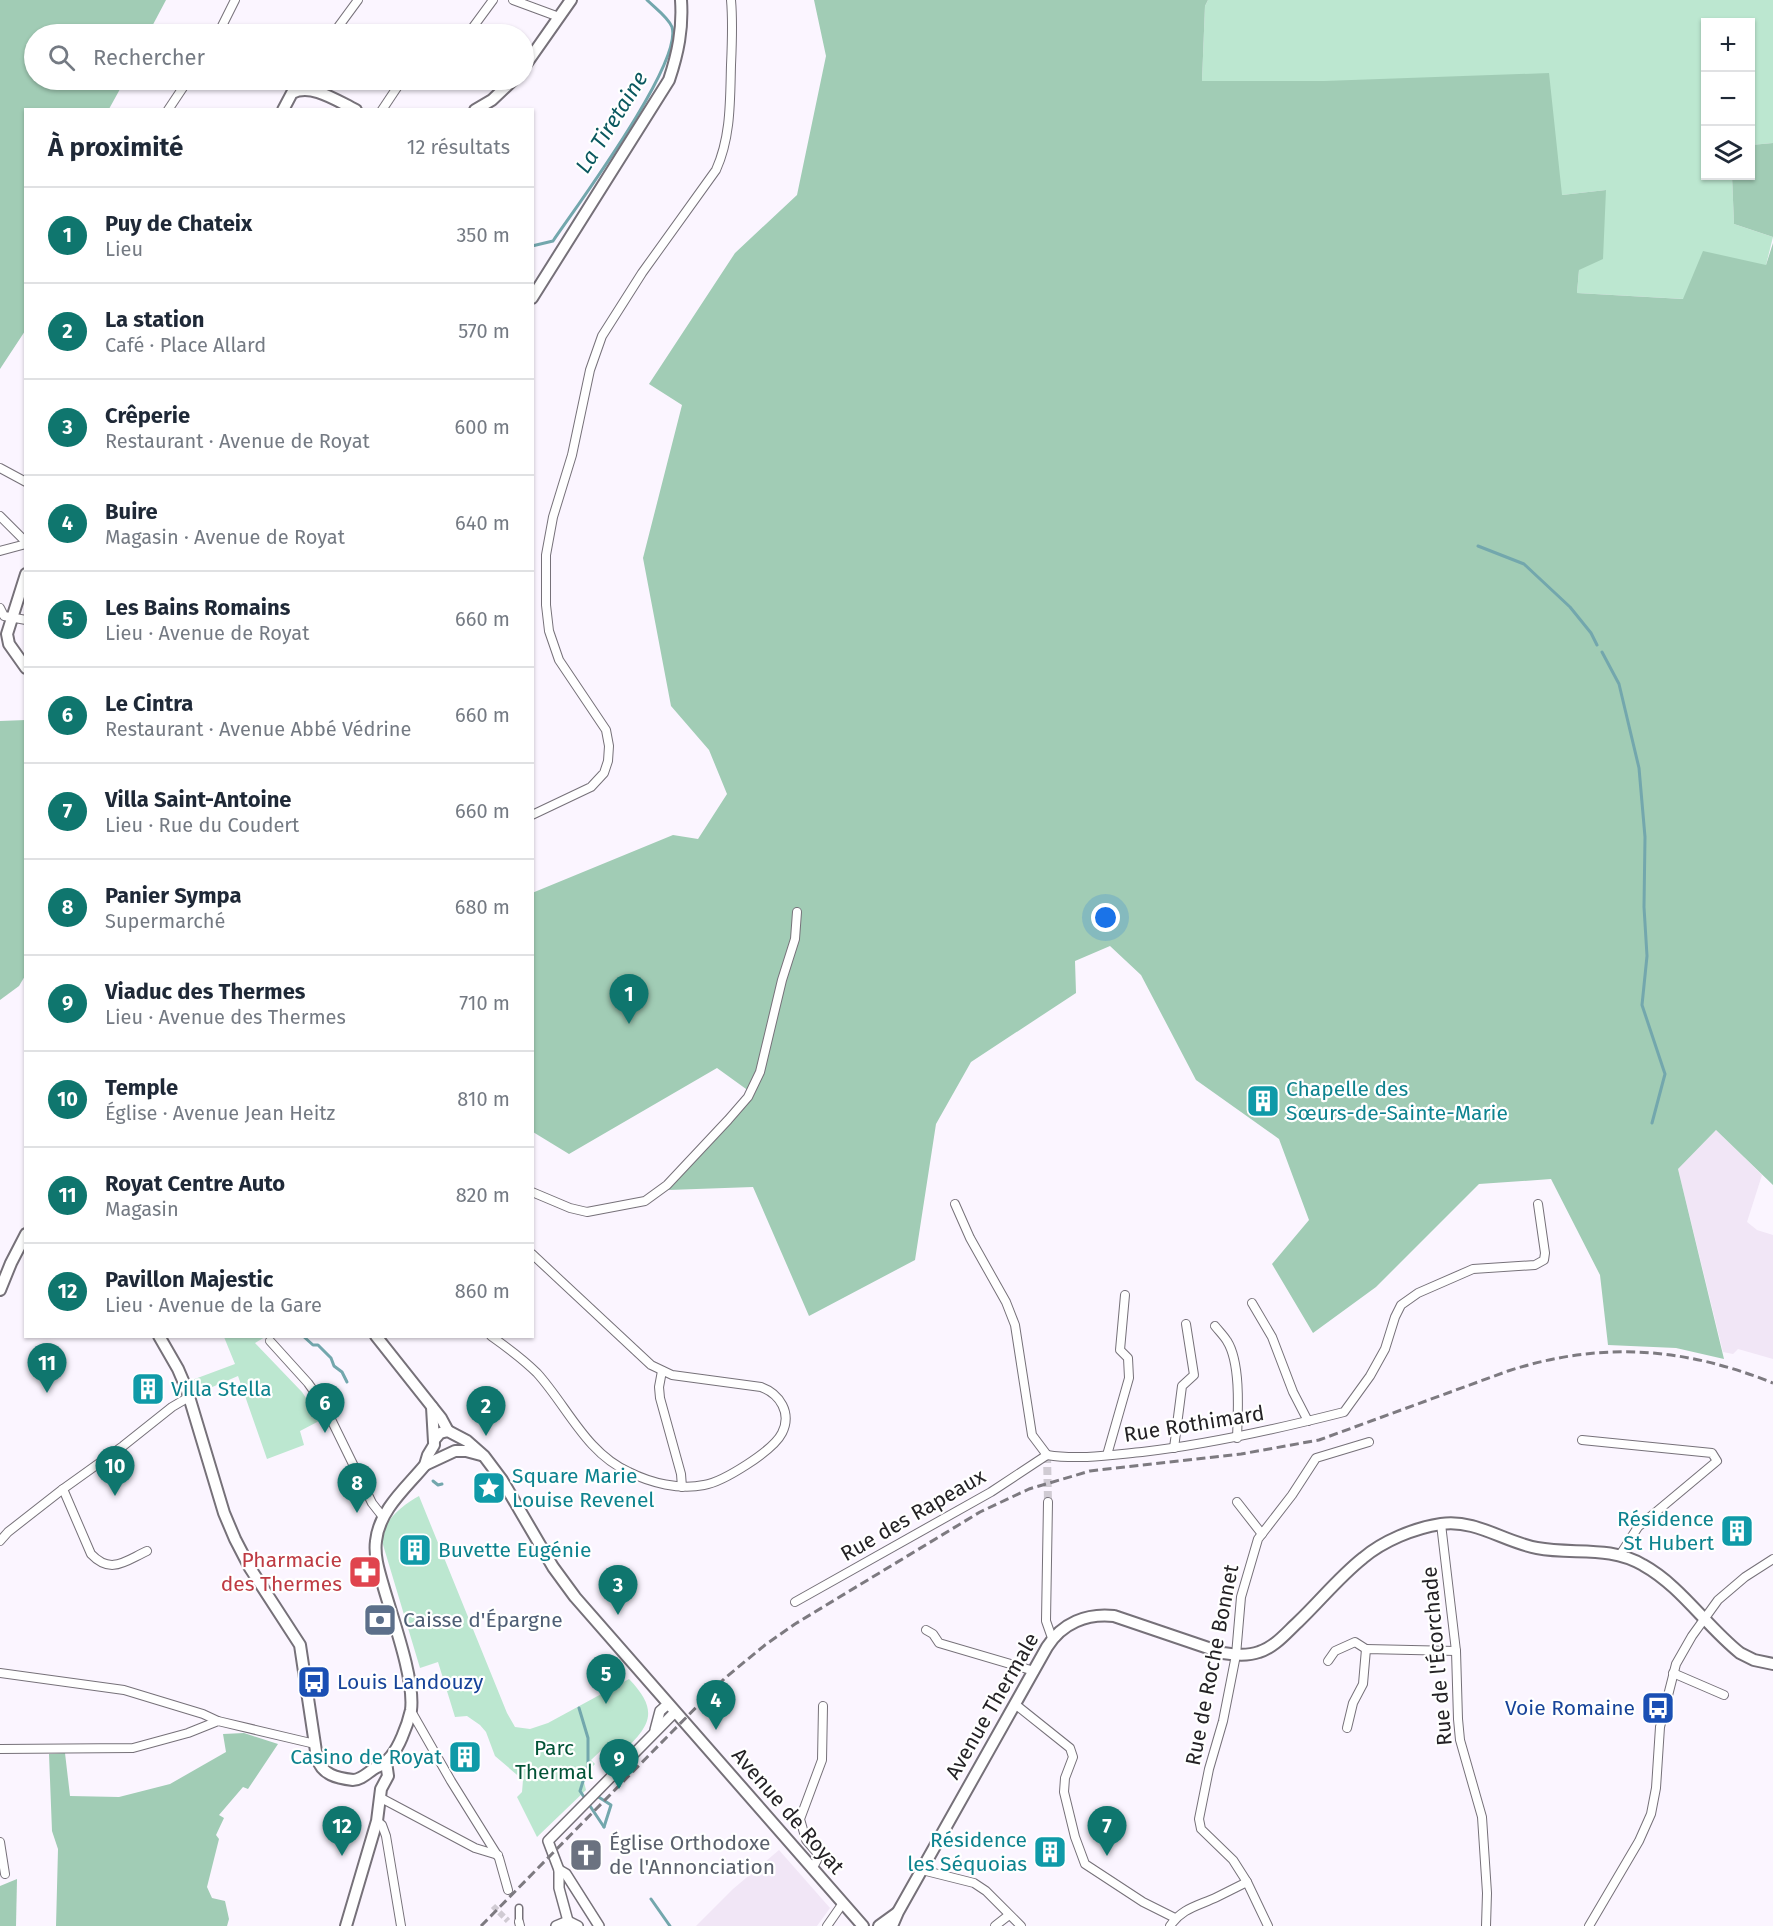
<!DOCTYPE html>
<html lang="fr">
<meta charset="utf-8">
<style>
:root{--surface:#fff;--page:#f2f2f3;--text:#1f2937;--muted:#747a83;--line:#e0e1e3;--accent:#0f766e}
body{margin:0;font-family:"Fira Sans",sans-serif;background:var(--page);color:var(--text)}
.controls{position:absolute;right:18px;top:18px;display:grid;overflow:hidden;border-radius:0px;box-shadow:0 2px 4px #0004}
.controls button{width:54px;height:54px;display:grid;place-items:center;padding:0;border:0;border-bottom:2px solid var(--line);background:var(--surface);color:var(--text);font:30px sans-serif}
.you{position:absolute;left:1106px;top:918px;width:21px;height:21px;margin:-15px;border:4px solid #fff;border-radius:50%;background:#1a73e8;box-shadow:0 0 0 9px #1a73e833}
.badge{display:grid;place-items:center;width:39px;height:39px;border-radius:50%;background:var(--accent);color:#fff;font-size:20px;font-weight:700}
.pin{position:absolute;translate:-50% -50px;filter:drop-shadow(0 2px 3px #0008)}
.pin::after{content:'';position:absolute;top:32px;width:21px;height:18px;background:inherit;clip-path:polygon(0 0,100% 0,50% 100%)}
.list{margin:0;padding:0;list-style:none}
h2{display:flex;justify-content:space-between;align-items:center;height:78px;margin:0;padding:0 24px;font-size:26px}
h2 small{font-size:20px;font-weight:400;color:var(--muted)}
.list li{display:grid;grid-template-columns:39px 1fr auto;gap:18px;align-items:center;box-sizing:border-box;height:96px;padding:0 24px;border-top:2px solid var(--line)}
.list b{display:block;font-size:22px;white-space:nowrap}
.list p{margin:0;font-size:20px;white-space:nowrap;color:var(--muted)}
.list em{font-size:20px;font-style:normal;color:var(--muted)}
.icon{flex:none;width:33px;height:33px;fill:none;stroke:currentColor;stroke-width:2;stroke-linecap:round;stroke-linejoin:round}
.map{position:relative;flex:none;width:1773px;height:1926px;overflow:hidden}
.search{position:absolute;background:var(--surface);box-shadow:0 2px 4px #0004;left:24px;top:24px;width:510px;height:66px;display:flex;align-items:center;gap:15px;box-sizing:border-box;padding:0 21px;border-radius:33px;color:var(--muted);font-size:22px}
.panel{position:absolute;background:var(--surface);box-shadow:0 2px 4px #0004;left:24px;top:108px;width:510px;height:1230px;border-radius:0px}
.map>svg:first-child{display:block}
</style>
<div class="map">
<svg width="1773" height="1926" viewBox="0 0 1773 1926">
<rect width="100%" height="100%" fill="#fbf5ff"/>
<g fill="#f1e6f6">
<polygon points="1716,1130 1762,1175 1747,1222 1757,1230 1773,1235 1773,1359 1738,1349 1733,1354 1723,1352 1678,1169"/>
<polygon points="779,1850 830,1908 817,1926 696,1926 733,1889"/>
</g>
<g fill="#bce7d0">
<polygon points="1208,0 1773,0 1773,143 1751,145 1750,22 1706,22 1706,176 1732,176 1734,224 1773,237 1766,265 1684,299 1577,293 1579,270 1606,190 1562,195 1324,81 1202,81 1205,6"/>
<polygon points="224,1337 265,1337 255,1343 302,1392 321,1420 300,1431 304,1445 267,1459 238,1376 189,1397 184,1383 235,1364"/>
<path d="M419,1496L507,1713L515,1727L530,1729L548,1723L629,1679C663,1714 647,1728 618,1757L608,1744L591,1760L595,1764L590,1769L592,1773L584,1782L586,1790L537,1837L517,1797L522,1792L523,1780L495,1756L486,1732L480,1725L467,1716L455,1717L438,1662L420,1668L381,1538C384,1520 404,1504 419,1496Z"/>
</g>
<g fill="#a1ccb5">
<polygon points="0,0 166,0 148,34 34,34 34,80 125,80 109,109 26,110 25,331 0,369"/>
<polygon points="814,0 1208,0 1205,6 1202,81 1324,81 1549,73 1562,195 1606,190 1603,259 1579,270 1577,293 1683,299 1703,251 1766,265 1773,243 1773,1185 1716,1130 1678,1169 1724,1359 1676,1348 1608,1345 1600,1275 1551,1179 1479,1184 1376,1287 1313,1333 1272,1264 1309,1220 1279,1139 1196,1080 1141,975 1110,946 1075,961 1076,993 971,1062 936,1124 915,1260 809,1316 753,1187 668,1190 753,1094 717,1068 569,1154 533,1132 532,893 673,835 698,839 727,794 709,750 671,706 643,558 682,405 649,384 735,253 797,195 826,56"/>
<polygon points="1773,143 1773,237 1734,224 1732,176 1750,176 1751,145"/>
<polygon points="26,720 25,976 19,986 0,1000 0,721"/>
<polygon points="244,1733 278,1744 248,1789 243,1787 219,1815 224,1818 216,1835 219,1839 207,1887 212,1898 225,1901 229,1919 227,1926 56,1926 58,1849 52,1831 49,1754 65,1753 70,1796 119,1797 170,1784 226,1752 223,1734"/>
<polygon points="17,1879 16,1926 0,1926 0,1886"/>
</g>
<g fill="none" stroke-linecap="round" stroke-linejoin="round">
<g stroke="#73a7ad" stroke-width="3">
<path d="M532,246L553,241C576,207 683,63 672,27C668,17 655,8 647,0"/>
<polyline points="1478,546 1524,564 1570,607 1591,633 1597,645"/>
<polyline points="1602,652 1619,684 1639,768 1645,837 1644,907 1647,956 1642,1005 1665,1074 1652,1123"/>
<polyline points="303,1336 313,1345 318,1345 331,1358 334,1366 342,1372 347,1382"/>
<polyline points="433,1481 438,1485 442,1484"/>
<polyline points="579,1708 588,1738 588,1765 580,1791 604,1827"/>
<polyline points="597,1796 611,1805 604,1827"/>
<polyline points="651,1899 670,1926"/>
</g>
<polyline stroke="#d0cbd3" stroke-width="6" stroke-dasharray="6 3" stroke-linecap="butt" points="493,1906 508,1921"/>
<polyline stroke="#d0cbd3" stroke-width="8" stroke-dasharray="8 4" stroke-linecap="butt" points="1047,1455 1048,1502"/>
<g stroke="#767179" stroke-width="9">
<polyline id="pedestrian" points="519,1922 519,1908"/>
</g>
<g stroke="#767179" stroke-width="10">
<g id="minor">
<polyline points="513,0 559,17"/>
<polyline points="223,26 235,34"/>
<polyline points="218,34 235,0"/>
<polyline points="333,34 358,0"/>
<polyline points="468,34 493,0"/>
<polyline points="295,80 298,90"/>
<polyline points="303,89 308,80"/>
<polyline points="168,110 188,80"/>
<polyline points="382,110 402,80"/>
<polyline points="0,468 26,482"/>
<polyline points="0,516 26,542"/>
<polyline points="0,551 26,544"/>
<polyline points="0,608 4,616 26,620"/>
<path d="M532,815L591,787L604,773L608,761L609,746L606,730L559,660L549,631L546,605V555L553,517L572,455L590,370L602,336L642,273L716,170C731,137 730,101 731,65C732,43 733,22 731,0"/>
<polyline points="532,1192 570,1208 587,1212 645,1201 667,1185 728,1120 748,1097 760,1072 782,980 795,939 797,912"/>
<polyline points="955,1204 970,1238 1006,1302 1015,1325 1032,1435 1047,1455"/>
<polyline points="1252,1303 1272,1337 1293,1392 1308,1421"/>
<path d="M1215,1326C1219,1331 1224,1336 1227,1341C1241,1363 1238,1412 1237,1438"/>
<path d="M491,1336C508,1348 523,1359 537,1373C567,1406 586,1453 629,1472C651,1483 679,1490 704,1485C723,1482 773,1451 782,1433C792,1413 780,1394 761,1387L672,1375L651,1365L532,1254"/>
<polyline points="270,1341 308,1383 325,1407 372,1503 383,1517"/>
<polyline points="662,1371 659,1387 660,1398 681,1474 682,1487"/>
<polyline points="1582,1440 1712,1453 1717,1461 1638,1527 1620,1555"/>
<polyline points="1174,1448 1182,1386 1194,1375 1186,1324"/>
<path d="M1047,1455C1078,1460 1111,1455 1142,1452C1211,1444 1277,1429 1344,1412L1370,1376L1385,1349L1395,1317L1401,1305L1418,1293L1473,1269L1535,1265L1544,1260L1545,1253L1538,1204"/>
<polyline points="1107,1455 1129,1378 1128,1358 1120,1350 1125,1295"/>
<path d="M63,1489L91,1554C111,1575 125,1561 147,1551"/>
<polyline points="1048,1502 1046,1621 1052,1638"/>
<polyline points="1237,1502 1262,1534"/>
<polyline points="1441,1524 1456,1651 1458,1719 1460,1740 1482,1817 1487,1893 1486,1926"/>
<polyline points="0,1541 8,1532 63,1489 123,1446 172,1407 189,1397"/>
<polyline points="795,1602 991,1492 1047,1455"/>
<polyline points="926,1630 933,1634 939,1643 1034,1671"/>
<polyline points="1328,1661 1335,1651 1355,1642 1366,1649"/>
<polyline points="0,1673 124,1690 203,1714 218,1721"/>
<polyline points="1673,1673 1724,1695"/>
<polyline points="1015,1704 1070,1748 1073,1757 1065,1778 1064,1792 1075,1837 1085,1864 1143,1902 1175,1918"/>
<polyline points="411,1711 451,1781 499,1858 508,1890"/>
<polyline points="1347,1728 1353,1703 1363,1684 1366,1649 1456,1651"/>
<polyline points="0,1749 133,1748 188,1733 218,1721 315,1744"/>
<polyline points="381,1798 475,1848 498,1855"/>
<polyline points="377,1821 382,1825 386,1836 401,1926"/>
<polyline points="0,1842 5,1874"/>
<polyline points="812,1869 817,1860 818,1854 806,1840 800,1819 822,1760 823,1706"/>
<polyline points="922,1870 974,1883 986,1891 1021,1926"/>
<polyline points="1247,1882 1268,1926"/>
<polyline points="519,1922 520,1926"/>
<polyline points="827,1926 843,1903"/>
<polyline points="995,1926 1009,1915"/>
<path d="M1170,1926C1182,1908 1198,1906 1217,1897C1227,1892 1237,1887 1247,1882L1233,1860L1201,1829L1199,1819L1209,1769L1223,1721L1236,1655L1241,1597L1258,1539L1292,1495L1316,1458L1369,1442"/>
<polyline points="1589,1926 1639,1841 1651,1814 1656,1788 1660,1727 1676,1664 1692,1636 1718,1600 1745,1577 1773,1559"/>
</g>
</g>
<g stroke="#767179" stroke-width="12">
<g id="tertiary">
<polyline points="655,1730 660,1711 668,1704"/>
<polyline points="559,1870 566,1874 599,1926"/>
<polyline points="568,1921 559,1888 559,1870 548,1841 675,1712"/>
<polyline points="556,1926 568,1921 578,1926"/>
</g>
</g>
<g stroke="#767179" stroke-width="14">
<g id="secondary">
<polyline points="524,67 571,0"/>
<path d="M283,110L292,93C312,83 337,101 356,110"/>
<polyline points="475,110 492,100 513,80"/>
<path d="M532,298L669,80C678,53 683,29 681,0"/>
<polyline points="26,574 7,634 9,644 26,668"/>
<polyline points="0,1290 11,1263 26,1234"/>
<path d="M159,1336L178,1369L187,1390L224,1513L235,1539L250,1568L300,1645L317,1758C322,1775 337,1778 353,1780C362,1780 369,1771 377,1767C390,1762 397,1749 402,1737C406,1728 409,1719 411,1710C415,1679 392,1617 383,1585C379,1571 374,1556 376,1541C379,1510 407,1487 425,1465L428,1455L434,1445"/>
<polyline points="376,1336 441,1418 448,1431"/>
<polyline points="432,1407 434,1442"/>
<polyline points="434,1440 440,1433 448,1431 467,1441 484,1456 502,1480 553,1567 575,1597 863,1926"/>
<polyline points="425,1465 455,1451 466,1451 481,1455"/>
<polyline points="346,1926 377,1821 381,1789 388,1776 386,1762"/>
<polyline points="879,1926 897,1913"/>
<path d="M892,1926L898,1912L1047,1647C1062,1623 1087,1613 1114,1616L1223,1653C1235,1655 1248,1656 1259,1652C1275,1647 1286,1633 1298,1622C1320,1601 1339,1577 1363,1558C1383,1541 1414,1528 1441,1524C1476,1519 1504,1542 1537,1548C1573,1555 1609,1545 1643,1565C1681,1586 1706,1626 1740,1653L1754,1660L1773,1664"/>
</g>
</g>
<use href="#pedestrian" stroke="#fff" stroke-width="6"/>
<use href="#minor" stroke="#fff" stroke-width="8"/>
<use href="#tertiary" stroke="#fff" stroke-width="9"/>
<use href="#secondary" stroke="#fff" stroke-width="10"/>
<path stroke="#7d7a80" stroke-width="3" stroke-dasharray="9 4.5" stroke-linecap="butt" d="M481,1926L725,1678L765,1645L795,1624L980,1512L1029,1489L1090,1471L1241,1454L1319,1440L1508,1371C1601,1341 1683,1347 1773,1383"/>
</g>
<defs>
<g id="building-square" transform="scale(1.725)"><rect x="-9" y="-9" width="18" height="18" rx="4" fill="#0f9aa8" stroke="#fff"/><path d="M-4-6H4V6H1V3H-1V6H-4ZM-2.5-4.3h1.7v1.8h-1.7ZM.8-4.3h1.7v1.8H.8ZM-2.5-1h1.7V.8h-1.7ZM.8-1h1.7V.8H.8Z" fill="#fff"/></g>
<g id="sight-square" transform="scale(1.725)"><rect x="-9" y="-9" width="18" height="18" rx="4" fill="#0f9aa8" stroke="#fff"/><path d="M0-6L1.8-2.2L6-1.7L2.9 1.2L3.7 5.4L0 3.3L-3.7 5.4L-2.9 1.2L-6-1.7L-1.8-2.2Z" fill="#fff"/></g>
<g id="pharmacy-square" transform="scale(1.725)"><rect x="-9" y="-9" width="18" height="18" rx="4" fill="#e0444e" stroke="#fff"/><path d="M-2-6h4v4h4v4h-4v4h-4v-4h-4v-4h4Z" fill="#fff"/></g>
<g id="bank-square" transform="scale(1.725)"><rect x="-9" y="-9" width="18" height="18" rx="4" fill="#5c6f8a" stroke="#fff"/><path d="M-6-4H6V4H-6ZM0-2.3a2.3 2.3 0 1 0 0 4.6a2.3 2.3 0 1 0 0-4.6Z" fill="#fff"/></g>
<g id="bus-square" transform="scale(1.725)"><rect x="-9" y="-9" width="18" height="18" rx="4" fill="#1a4fb4" stroke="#fff"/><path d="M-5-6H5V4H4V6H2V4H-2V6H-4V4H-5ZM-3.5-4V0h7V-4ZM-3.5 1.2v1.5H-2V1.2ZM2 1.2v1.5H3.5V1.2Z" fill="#fff"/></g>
<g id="church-square" transform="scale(1.725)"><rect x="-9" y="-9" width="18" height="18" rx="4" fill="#6b7280" stroke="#fff"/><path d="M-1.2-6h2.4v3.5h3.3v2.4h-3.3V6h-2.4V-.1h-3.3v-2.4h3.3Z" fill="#fff"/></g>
</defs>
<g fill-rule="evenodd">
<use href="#building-square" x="1263" y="1101"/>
<use href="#building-square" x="148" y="1389"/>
<use href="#sight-square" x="489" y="1488"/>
<use href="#building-square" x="1737" y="1531"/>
<use href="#building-square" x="415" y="1550"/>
<use href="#pharmacy-square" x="365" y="1572"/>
<use href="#bank-square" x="380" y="1620"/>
<use href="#bus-square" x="314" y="1682"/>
<use href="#bus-square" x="1658" y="1708"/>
<use href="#building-square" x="465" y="1757"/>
<use href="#building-square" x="1050" y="1852"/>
<use href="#church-square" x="586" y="1855"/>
</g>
<g text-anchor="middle" stroke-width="4.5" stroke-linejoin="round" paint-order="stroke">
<g font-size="21" fill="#0d838f" stroke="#fff" text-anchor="start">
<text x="1286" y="1096">Chapelle des<tspan x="1286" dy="24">Sœurs-de-Sainte-Marie</tspan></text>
<text x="171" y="1396">Villa Stella</text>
<text x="512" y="1483">Square Marie<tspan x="512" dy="24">Louise Revenel</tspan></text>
<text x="1714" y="1526" text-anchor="end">Résidence<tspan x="1714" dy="24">St Hubert</tspan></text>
<text x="438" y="1557">Buvette Eugénie</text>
<text x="442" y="1764" text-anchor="end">Casino de Royat</text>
<text x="1027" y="1847" text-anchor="end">Résidence<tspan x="1027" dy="24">les Séquoias</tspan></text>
</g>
<g font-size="21" fill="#242225" stroke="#fff">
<text transform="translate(1194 1424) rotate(-9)" y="7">Rue Rothimard</text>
<text transform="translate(913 1515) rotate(-30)" y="7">Rue des Rapeaux</text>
<text transform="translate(1437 1656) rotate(-95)" y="7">Rue de l'Écorchade</text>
<text transform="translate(1212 1665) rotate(-79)" y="7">Rue de Roche Bonnet</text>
<text transform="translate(992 1706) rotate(-60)" y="7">Avenue Thermale</text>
<text transform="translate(788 1811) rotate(49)" y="7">Avenue de Royat</text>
</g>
<g font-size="21" fill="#be3a42" stroke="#fff" text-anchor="end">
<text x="342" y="1567">Pharmacie<tspan x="342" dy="24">des Thermes</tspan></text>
</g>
<g font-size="21" fill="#4e5e75" stroke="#fff" text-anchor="start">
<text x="403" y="1627">Caisse d'Épargne</text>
</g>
<g font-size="21" fill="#164399" stroke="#fff" text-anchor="start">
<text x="337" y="1689">Louis Landouzy</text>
<text x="1635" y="1715" text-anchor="end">Voie Romaine</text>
</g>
<g font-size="21" fill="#025336" stroke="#fff">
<text x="554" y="1755">Parc<tspan x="554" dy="24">Thermal</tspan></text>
</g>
<g font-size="21" fill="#5b616d" stroke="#fff" text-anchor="start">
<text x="609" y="1850">Église Orthodoxe<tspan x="609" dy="24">de l'Annonciation</tspan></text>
</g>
<g font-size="22" font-style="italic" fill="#0a585f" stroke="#fff">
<text transform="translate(611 122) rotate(-58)" y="8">La Tiretaine</text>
</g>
</g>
</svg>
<div class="controls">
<button>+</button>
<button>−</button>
<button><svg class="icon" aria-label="layers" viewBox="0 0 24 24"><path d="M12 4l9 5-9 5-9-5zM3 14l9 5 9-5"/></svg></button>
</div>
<div class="you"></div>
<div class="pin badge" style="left:629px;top:1024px">1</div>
<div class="pin badge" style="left:486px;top:1436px">2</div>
<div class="pin badge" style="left:618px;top:1615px">3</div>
<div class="pin badge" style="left:716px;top:1730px">4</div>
<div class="pin badge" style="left:606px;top:1704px">5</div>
<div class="pin badge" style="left:325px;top:1433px">6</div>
<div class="pin badge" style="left:1107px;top:1856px">7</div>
<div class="pin badge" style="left:357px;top:1513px">8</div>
<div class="pin badge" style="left:619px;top:1789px">9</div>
<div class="pin badge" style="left:115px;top:1496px">10</div>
<div class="pin badge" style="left:47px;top:1393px">11</div>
<div class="pin badge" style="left:342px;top:1856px">12</div>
<div class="search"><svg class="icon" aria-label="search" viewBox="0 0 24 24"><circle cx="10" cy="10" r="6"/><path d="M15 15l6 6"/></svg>Rechercher</div>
<section class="panel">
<h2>À proximité<small>12 résultats</small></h2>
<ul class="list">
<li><span class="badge">1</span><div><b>Puy de Chateix</b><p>Lieu</p></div><em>350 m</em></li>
<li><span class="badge">2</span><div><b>La station</b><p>Café · Place Allard</p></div><em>570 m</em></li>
<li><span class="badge">3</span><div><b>Crêperie</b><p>Restaurant · Avenue de Royat</p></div><em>600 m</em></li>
<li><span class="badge">4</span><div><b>Buire</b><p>Magasin · Avenue de Royat</p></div><em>640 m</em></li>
<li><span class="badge">5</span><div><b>Les Bains Romains</b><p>Lieu · Avenue de Royat</p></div><em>660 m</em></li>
<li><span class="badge">6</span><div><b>Le Cintra</b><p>Restaurant · Avenue Abbé Védrine</p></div><em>660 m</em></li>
<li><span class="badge">7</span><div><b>Villa Saint-Antoine</b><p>Lieu · Rue du Coudert</p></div><em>660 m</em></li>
<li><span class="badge">8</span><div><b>Panier Sympa</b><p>Supermarché</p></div><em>680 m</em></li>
<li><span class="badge">9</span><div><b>Viaduc des Thermes</b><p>Lieu · Avenue des Thermes</p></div><em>710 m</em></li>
<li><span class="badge">10</span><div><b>Temple</b><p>Église · Avenue Jean Heitz</p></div><em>810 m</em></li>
<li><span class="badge">11</span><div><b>Royat Centre Auto</b><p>Magasin</p></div><em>820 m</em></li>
<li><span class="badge">12</span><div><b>Pavillon Majestic</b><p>Lieu · Avenue de la Gare</p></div><em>860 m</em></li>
</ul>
</section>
</div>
